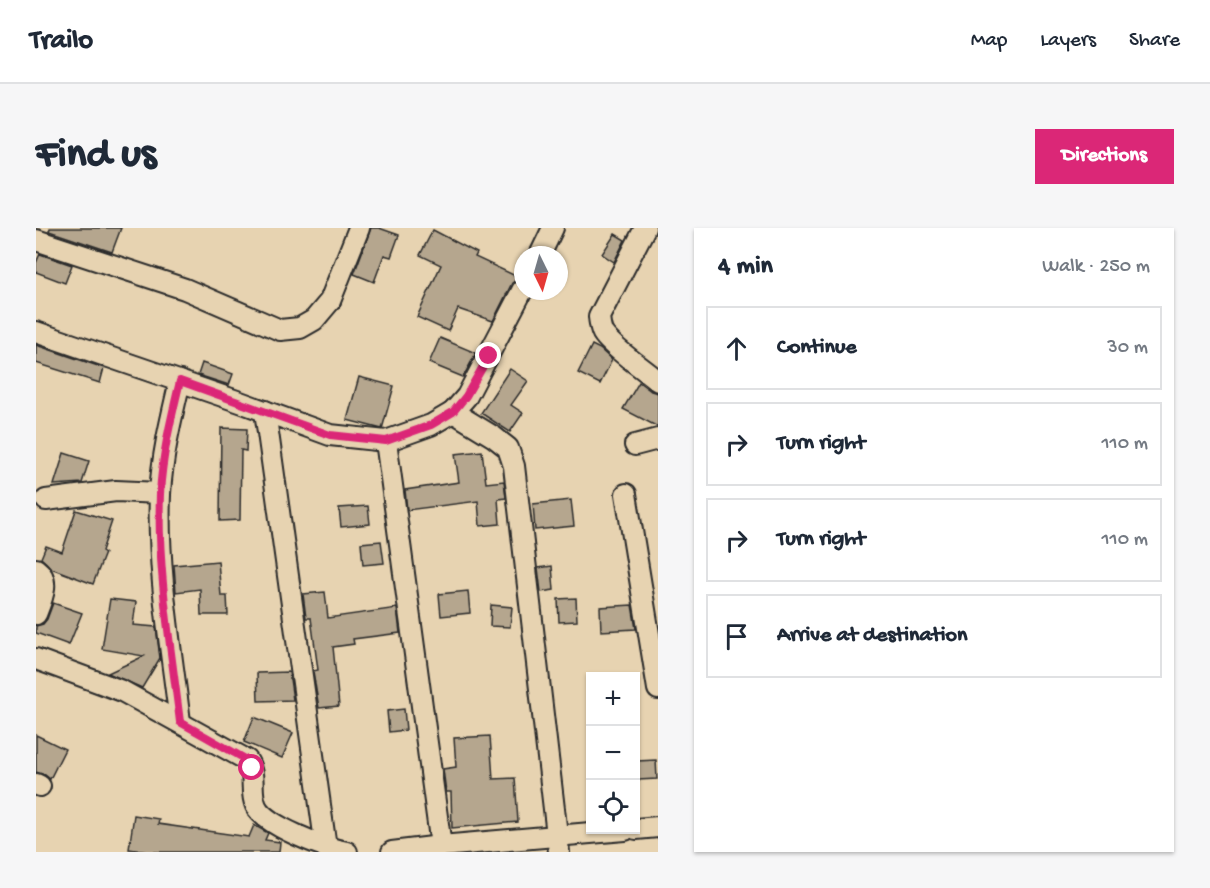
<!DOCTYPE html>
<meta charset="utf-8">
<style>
:root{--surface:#fff;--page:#f6f6f7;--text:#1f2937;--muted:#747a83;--line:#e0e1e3;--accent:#db2777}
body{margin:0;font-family:"Gochi Hand",sans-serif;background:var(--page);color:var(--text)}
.controls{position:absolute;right:18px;bottom:18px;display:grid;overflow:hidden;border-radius:0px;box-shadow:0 2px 4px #0004}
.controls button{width:54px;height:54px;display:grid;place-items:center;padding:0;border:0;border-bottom:2px solid var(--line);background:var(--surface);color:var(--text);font:30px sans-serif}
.compass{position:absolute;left:478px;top:18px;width:54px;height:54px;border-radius:50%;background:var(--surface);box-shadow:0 2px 4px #0004;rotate:175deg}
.stop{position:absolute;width:18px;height:18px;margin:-14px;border:4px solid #db2777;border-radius:50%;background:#fff}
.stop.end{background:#db2777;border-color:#fff;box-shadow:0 2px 6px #0008}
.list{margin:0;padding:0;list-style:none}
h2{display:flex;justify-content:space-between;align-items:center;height:78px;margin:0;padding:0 24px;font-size:26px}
h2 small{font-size:20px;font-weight:400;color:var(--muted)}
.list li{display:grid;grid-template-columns:39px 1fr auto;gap:18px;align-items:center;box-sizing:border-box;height:84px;margin:0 12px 12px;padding:0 12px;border:2px solid var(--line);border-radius:0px}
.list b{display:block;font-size:22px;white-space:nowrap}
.list em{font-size:20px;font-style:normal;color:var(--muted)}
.icon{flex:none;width:33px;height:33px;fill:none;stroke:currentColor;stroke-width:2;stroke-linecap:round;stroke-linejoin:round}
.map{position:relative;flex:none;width:622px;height:624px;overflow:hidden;border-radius:0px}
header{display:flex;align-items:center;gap:36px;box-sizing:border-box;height:84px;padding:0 30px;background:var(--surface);border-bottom:2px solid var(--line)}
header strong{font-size:28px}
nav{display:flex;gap:33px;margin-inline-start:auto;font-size:21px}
.intro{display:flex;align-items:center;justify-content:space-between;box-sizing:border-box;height:144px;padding:0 36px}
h1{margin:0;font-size:42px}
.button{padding:15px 27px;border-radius:0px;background:var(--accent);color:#fff;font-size:21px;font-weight:700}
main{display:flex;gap:36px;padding:0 36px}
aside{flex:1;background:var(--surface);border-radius:0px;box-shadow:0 2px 4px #0004}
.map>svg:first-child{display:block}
</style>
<header>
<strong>Trailo</strong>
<nav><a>Map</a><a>Layers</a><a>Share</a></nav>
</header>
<div class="intro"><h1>Find us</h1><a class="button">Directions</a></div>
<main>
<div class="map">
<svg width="622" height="624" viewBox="0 0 622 624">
<rect width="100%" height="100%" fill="#e7d3b1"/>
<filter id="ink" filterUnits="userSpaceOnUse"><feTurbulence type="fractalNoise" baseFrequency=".0167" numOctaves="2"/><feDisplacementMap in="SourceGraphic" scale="12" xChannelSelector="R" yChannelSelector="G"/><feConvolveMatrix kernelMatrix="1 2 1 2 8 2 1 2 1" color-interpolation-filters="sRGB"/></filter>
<g filter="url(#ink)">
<g fill="#b5a68e" stroke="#2b2b2b" stroke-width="1.5">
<polygon points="14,0 85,0 76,24 13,3"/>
<polygon points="335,0 343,0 363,7 355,29 348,27 338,54 318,46"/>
<polygon points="397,2 441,25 439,29 484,50 476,55 457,93 422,81 412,103 381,89 405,37 384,27"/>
<polygon points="579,6 589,12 578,34 566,26"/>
<polygon points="4,26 36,37 29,55 0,44 0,35"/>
<polygon points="404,110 440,125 427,149 393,135"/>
<polygon points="0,117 68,140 64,155 0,135"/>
<polygon points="556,117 564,121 576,132 564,156 542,145"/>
<polygon points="166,135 197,146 193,157 162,147"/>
<polygon points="474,141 492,153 475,177 487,185 474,204 445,185"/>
<polygon points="323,149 358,158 346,201 311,192"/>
<polygon points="603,154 615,163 622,165 622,199 587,181"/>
<polygon points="185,200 211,201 210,223 205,222 204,292 184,293"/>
<polygon points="446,223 450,255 468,253 470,270 462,271 464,296 444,298 442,273 371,282 369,262 423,254 419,226"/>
<polygon points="28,225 53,233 46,255 18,257"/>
<polygon points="535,272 538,298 499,302 497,276"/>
<polygon points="332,278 334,296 305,299 303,280"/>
<polygon points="40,282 76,293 66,323 69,325 57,356 15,340 5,330 10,318 26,324"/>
<polygon points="345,313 348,335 327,337 325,315"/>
<polygon points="182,333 185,368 191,368 192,387 165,387 164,361 140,364 138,337"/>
<polygon points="516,338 518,362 505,364 502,340"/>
<polygon points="432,363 434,385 405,388 403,366"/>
<polygon points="289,364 292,390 361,380 364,405 317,411 318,416 297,419 303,478 283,480 277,443 282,442 275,390 270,390 267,366"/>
<polygon points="540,370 541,393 523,394 522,371"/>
<polygon points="74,371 100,374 97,397 120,399 124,430 106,460 72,445 108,428 66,421"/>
<polygon points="17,375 46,385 33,417 0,405 0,398 7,396 11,391"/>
<polygon points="455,377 476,379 474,399 454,398"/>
<polygon points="596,377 600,401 565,403 564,379"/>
<polygon points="253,444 257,472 222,473 221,445"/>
<polygon points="368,481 370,502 353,504 351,483"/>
<polygon points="218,489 257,505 246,530 208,514"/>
<polygon points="0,507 29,521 14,551 9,547 0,544"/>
<polygon points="454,508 457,551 479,550 482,594 416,600 415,564 410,564 407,541 420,539 418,510"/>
<polygon points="620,532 621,551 602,552 601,533"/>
<polygon points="98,587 123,591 122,596 213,609 218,597 232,605 229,612 244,614 243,624 113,624 93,621"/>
</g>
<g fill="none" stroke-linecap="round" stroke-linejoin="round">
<g stroke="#2b2b2b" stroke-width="24">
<g id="street">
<path d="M609,0L563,89C564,95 564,102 568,107C579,122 607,140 622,153"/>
<polyline points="0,12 149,61 244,102 264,100 278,92 294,73 323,0"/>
<polyline points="504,27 517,0"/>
<polyline points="0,104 204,174 294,207 350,213 395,197 417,184 431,168 487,61"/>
<path d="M144,153C135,191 126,228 124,266C121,341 135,420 144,494"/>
<polyline points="229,183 290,620"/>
<polyline points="417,184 458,209 472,220 478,238 523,624"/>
<polyline points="350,213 405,618"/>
<polyline points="599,217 622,211"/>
<polyline points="590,266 622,461"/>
<polyline points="10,272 80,263 124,265"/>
<path d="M0,341C15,352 6,371 0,386"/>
<path d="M0,431L86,463L211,532C221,548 213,562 220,578C229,598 289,620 311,624"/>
<polyline points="0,556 4,558"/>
<polyline points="600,601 622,599"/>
<polyline points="356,624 405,618 589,602"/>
</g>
</g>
<use href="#street" stroke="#e7d3b1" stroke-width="20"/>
</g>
</g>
<g fill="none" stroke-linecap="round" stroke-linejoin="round" filter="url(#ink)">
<path stroke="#db2777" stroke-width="8" d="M216,540L211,532L144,494C135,420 121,341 124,266C126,228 135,191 144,153L294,207L350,213L395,197L417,184L430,168L453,128"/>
</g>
</svg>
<div class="controls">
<button>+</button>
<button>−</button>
<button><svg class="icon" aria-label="locate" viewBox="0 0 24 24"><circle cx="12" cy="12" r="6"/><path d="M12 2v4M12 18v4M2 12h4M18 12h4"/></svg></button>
</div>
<svg class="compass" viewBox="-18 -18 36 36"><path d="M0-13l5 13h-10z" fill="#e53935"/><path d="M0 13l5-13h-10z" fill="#747a83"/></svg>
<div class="stop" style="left:216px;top:540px"></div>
<div class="stop end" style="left:453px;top:128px"></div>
</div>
<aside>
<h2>4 min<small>Walk · 250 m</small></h2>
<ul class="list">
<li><svg class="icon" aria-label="ahead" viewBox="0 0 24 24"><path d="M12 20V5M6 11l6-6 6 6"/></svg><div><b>Continue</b></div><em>30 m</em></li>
<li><svg class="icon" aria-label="right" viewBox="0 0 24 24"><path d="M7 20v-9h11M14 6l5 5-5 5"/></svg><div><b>Turn right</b></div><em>110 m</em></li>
<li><svg class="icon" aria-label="right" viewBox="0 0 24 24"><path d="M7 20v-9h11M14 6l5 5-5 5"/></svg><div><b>Turn right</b></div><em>110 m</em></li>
<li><svg class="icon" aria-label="arrive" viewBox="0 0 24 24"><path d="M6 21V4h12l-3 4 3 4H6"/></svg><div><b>Arrive at destination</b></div></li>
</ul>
</aside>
</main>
